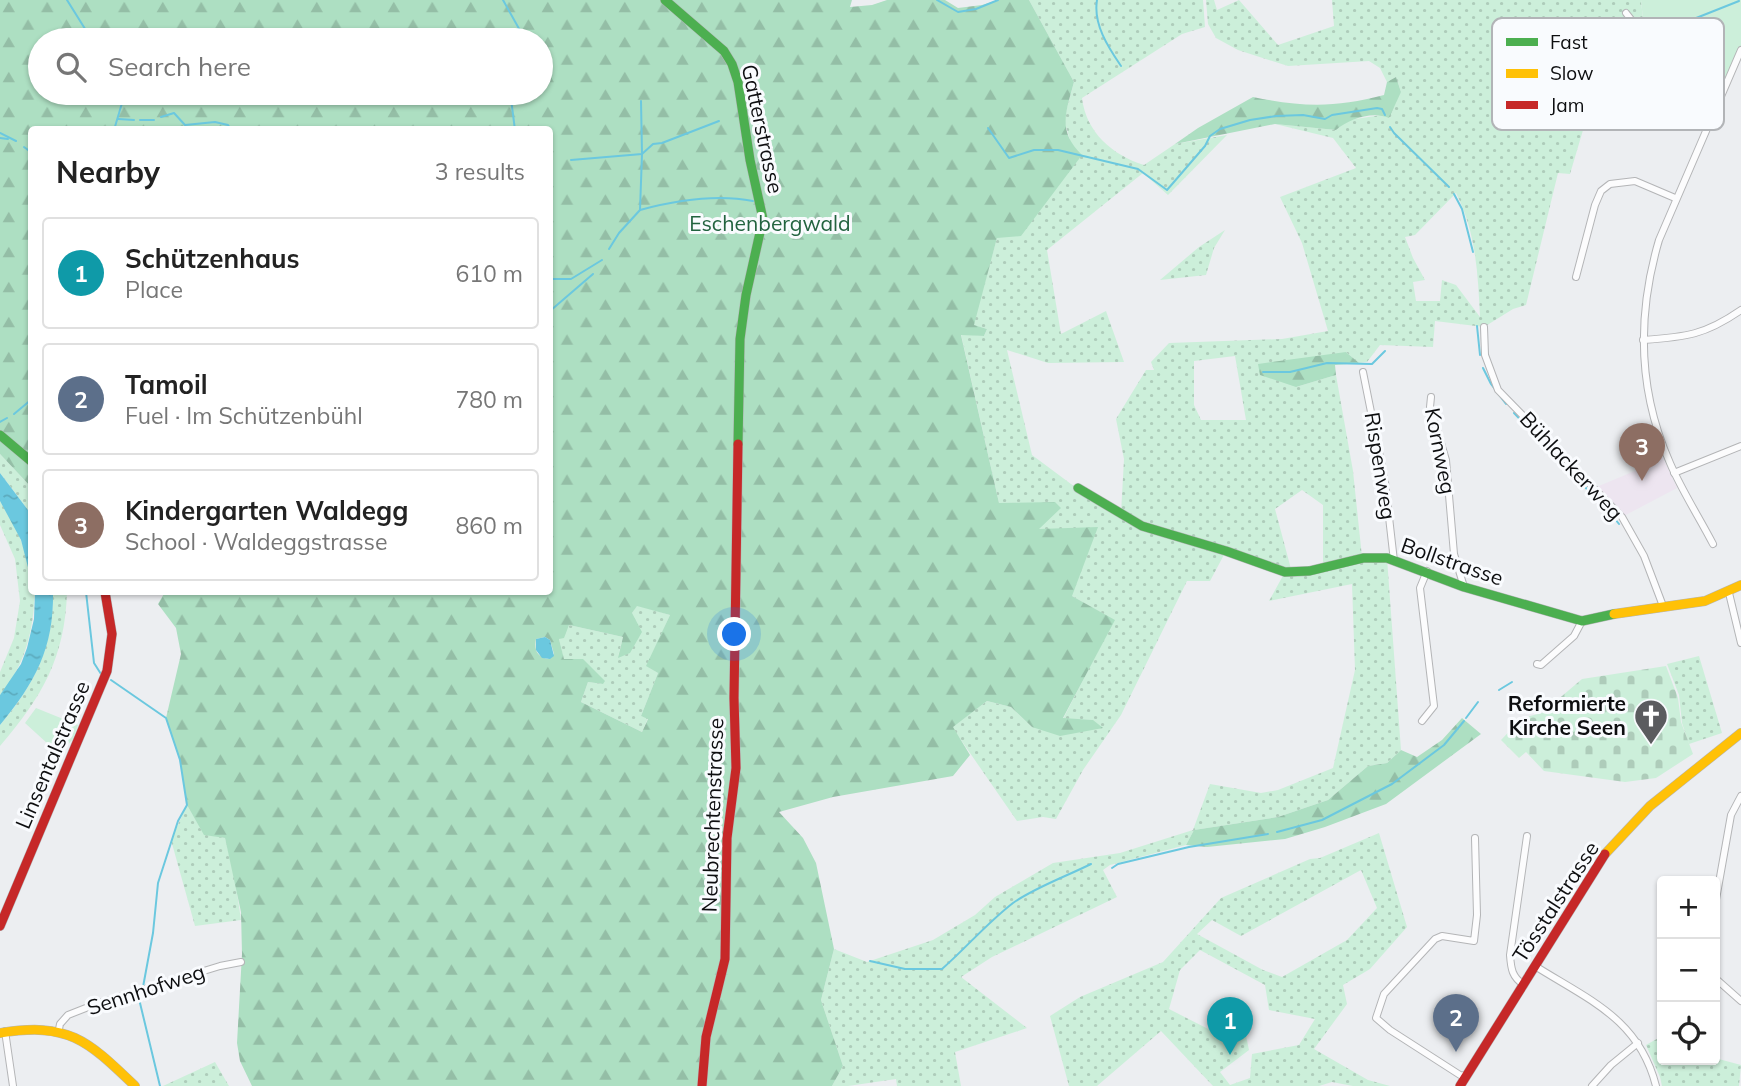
<!DOCTYPE html>
<meta charset="utf-8">
<style>
:root{--surface:#fff;--page:#f6f6f6;--text:#222;--muted:#767676;--line:#e0e0e0;--accent:#0f766e}
body{margin:0;font-family:Mulish,sans-serif;background:var(--page);color:var(--text)}
.controls{position:absolute;right:21px;bottom:21px;display:grid;overflow:hidden;border-radius:7px;box-shadow:0 2px 5px #0004}
.controls button{width:63px;height:63px;display:grid;place-items:center;padding:0;border:0;border-bottom:2px solid var(--line);background:var(--surface);color:var(--text);font:35px sans-serif}
.you{position:absolute;left:735px;top:635px;width:24px;height:24px;margin:-18px;border:5px solid #fff;border-radius:50%;background:#1a73e8;box-shadow:0 0 0 10px #1a73e833}
.badge{display:grid;place-items:center;width:46px;height:46px;border-radius:50%;background:var(--accent);color:#fff;font-size:23px;font-weight:700}
.pin{position:absolute;translate:-50% -58px;filter:drop-shadow(0 2px 4px #0008)}
.pin::after{content:'';position:absolute;top:37px;width:24px;height:21px;background:inherit;clip-path:polygon(0 0,100% 0,50% 100%)}
.list{margin:0;padding:0;list-style:none}
h2{display:flex;justify-content:space-between;align-items:center;height:91px;margin:0;padding:0 28px;font-size:30px}
h2 small{font-size:23px;font-weight:400;color:var(--muted)}
.list li{display:grid;grid-template-columns:46px 1fr auto;gap:21px;align-items:center;box-sizing:border-box;height:112px;margin:0 14px 14px;padding:0 14px;border:2px solid var(--line);border-radius:7px}
.list b{display:block;font-size:26px;white-space:nowrap}
.list p{margin:0;font-size:23px;white-space:nowrap;color:var(--muted)}
.list em{font-size:23px;font-style:normal;color:var(--muted)}
.icon{flex:none;width:38px;height:38px;fill:none;stroke:currentColor;stroke-width:2;stroke-linecap:round;stroke-linejoin:round}
.map{position:relative;flex:none;width:1741px;height:1086px;overflow:hidden}
.search{position:absolute;background:var(--surface);box-shadow:0 2px 5px #0004;left:28px;top:28px;width:525px;height:77px;display:flex;align-items:center;gap:18px;box-sizing:border-box;padding:0 24px;border-radius:38px;color:var(--muted);font-size:26px}
.panel{position:absolute;background:var(--surface);box-shadow:0 2px 5px #0004;left:28px;top:126px;width:525px;height:469px;border-radius:7px}
.map>svg:first-child{display:block}
</style>
<div class="map">
<svg width="1741" height="1086" viewBox="0 0 1741 1086">
<defs>
<pattern id="grass-dots" width="8" height="8" patternUnits="userSpaceOnUse" patternTransform="scale(1.75)"><rect width="8" height="8" fill="#ccefda"/><path d="M2 2h.1M6 6h.1" fill="none" stroke="#aeccba" stroke-width="1.8" stroke-linecap="round"/></pattern>
<pattern id="forest-firs" width="22" height="20" patternUnits="userSpaceOnUse" patternTransform="scale(1.75)"><rect width="22" height="20" fill="#addfc2"/><path d="M5 1l3.5 6h-7zM16 11l3.5 6h-7z" fill="#94bea6"/></pattern>
<pattern id="cemetery-stones" width="16" height="16" patternUnits="userSpaceOnUse" patternTransform="scale(1.75)"><rect width="16" height="16" fill="#ccefda"/><path d="M2 7V4a2 2 0 0 1 4 0v3zM10 15v-3a2 2 0 0 1 4 0v3z" fill="#aeccba"/></pattern>
<pattern id="water-ripples" width="26" height="14" patternUnits="userSpaceOnUse" patternTransform="scale(1.75)"><rect width="26" height="14" fill="#6bc8df"/><path d="M2 4q2-2 4 0t4 0M15 11q2-2 4 0t4 0" fill="none" stroke="#5cabbe"/></pattern>
</defs>
<rect width="100%" height="100%" fill="#eceef1"/>
<polygon fill="#ede5f0" points="1662,456 1677,488 1622,517 1594,488 1642,468"/>
<g fill="url(#grass-dots)" fill-rule="evenodd">
<path d="M1029,0H1203L1205,27L1182,34L1082,98C1086,132 1112,155 1144,165L1175,144L1227,135L1168,195L1143,173L1047,250L1061,334L1106,311L1124,362L1048,363L1007,350L1032,455L1071,484L1121,514L1124,459L1116,419L1146,370H1154L1151,362L1169,343L1282,339L1328,331L1302,243L1280,197L1356,168L1333,138L1275,124L1336,130L1348,120L1382,115L1401,92L1396,77L1387,82L1380,68L1369,61L1288,66L1238,50L1216,38L1208,24L1206,0H1214L1217,10L1239,0L1278,45L1334,26L1332,0H1641L1644,29L1641,37C1604,45 1587,68 1576,102L1586,120L1570,174L1558,173L1526,305L1513,309L1484,327L1435,321L1433,347L1380,345L1367,362L1359,363L1346,352L1296,387L1336,375L1353,471L1362,557L1387,558L1401,750L1387,763L1368,766L1328,800L1278,817L1194,830L1186,845L1110,865L1103,870L1117,897L992,957L961,977L1027,1028L955,1052L961,1086H897L896,1079L848,1086H832L843,1066L821,1000L834,949L867,962L933,940L975,915L995,897L1053,863L1120,853L1193,830L1210,784L1261,793L1278,790L1333,768L1355,670L1352,584L1269,601L1285,572L1323,564V505L1302,490L1275,509L1291,569L1226,551L1210,581H1187L1121,715L1083,770L1056,819L1043,817L1017,821L952,727L987,701L1011,707L1032,727L1093,720L1063,719L1114,620L1072,596L1038,530L999,503L961,334L984,336L987,329L973,325L997,238L1071,144L1064,119L1074,82ZM1456,193C1476,232 1478,274 1480,317L1456,285L1442,280L1440,301H1416L1413,282L1425,280L1413,258L1405,237L1415,235ZM1235,356L1246,420H1201L1194,405V361Z"/>
<polygon points="1225,230 1214,248 1206,275 1160,280 1199,247"/>
<polygon points="0,454 31,487 31,514 0,473"/>
<path d="M0,501C18,526 31,561 32,592H35C33,631 26,664 0,695V672L14,638L20,601L15,559L0,525Z"/>
<path d="M53,592H67C65,658 42,697 0,746V725C35,684 53,647 53,592Z"/>
<polygon points="637,605 670,615 647,666 658,673 641,716 648,718 642,732 581,702 588,682 603,684 564,660 559,639 569,625 623,637 618,657 632,613"/>
<polygon points="1699,656 1722,733 1689,744 1682,723 1679,695 1667,664"/>
<polygon points="187,805 204,834 225,838 235,879 241,920 195,926 171,840"/>
<path d="M1379,833L1407,927L1370,969L1343,985L1347,1004L1314,1049L1368,1080L1390,1086H1353L1332,1082L1319,1086H1213L1161,1031L1097,1086H1069L1050,1016L1080,997L1163,962L1221,898L1310,859L1320,858ZM1361,870L1377,908L1347,940L1282,977L1263,970L1197,934L1212,920L1241,936ZM1200,950L1265,985L1269,1010L1315,1019L1299,1045L1252,1054L1250,1078L1230,1085L1220,1072L1249,1050L1245,1031L1231,1030L1218,1034L1169,1009L1180,970Z"/>
<polygon points="1662,1036 1662,1060 1715,1058 1741,1065 1739,1086 1662,1086 1660,1077 1646,1045"/>
<polygon points="215,1062 229,1086 162,1086 163,1086"/>
</g>
<g fill="url(#forest-firs)" fill-rule="evenodd">
<path d="M0,0H852L850,7L872,5L887,0H945L958,8L982,5L998,0H1029L1074,82C1066,112 1057,131 1082,155L1021,236L997,238L974,325L987,329L984,336L961,335L999,503L1055,502L1061,508L1039,529L1098,527L1072,596L1115,620L1063,718L1093,720L1103,728L1060,736L1032,727L1011,707L987,701L953,727L970,755L953,776L833,797L779,812L803,838L816,863L834,949L821,1000L843,1066L832,1086H252L240,1061L237,1043L242,954L241,912L225,838L204,835L187,805L180,760L166,718L181,654L176,628L158,604L165,592H550V130H32L31,487L0,454ZM40,40H541V93H40ZM637,606L670,615L646,666L658,673L641,716L648,719L642,732L581,702L588,682L603,684L605,681L583,659H564L559,639L564,638L569,625L623,637L618,658L630,653L642,632L632,613ZM545,637L550,640L554,654L548,659C537,657 534,650 536,639Z"/>
<path d="M1396,77L1401,92L1389,118C1372,111 1349,119 1336,130L1275,124L1175,144L1198,128L1253,97C1302,107 1335,108 1384,95L1387,82Z"/>
<polygon points="1346,352 1359,363 1335,365 1336,375 1296,387 1260,375 1258,364"/>
<polygon points="1462,718 1481,734 1386,804 1325,827 1285,839 1207,847 1186,845 1194,830 1278,817 1328,800 1368,766 1387,763 1401,750 1417,757 1442,740"/>
</g>
<polygon fill="url(#cemetery-stones)" points="1666,666 1678,698 1681,722 1693,754 1656,778 1625,782 1544,771 1526,752 1519,758 1501,740 1522,718 1542,713 1582,679"/>
<g fill="#ccefda">
<polygon points="1641,0 1741,0 1741,50 1716,111 1687,91 1642,34 1644,29"/>
<polygon points="36,708 78,725 73,739 59,754 25,723"/>
</g>
<g fill="url(#water-ripples)">
<polygon points="0,473 31,514 31,579 21,540 0,501"/>
<path d="M35,592H53C54,648 35,683 0,725V695L21,664L27,648L34,619Z"/>
<polygon points="545,637 550,640 554,656 550,659 542,658 536,650 536,639"/>
</g>
<g fill="none" stroke-linecap="round" stroke-linejoin="round">
<g stroke="#6bc8df" stroke-width="2">
<polyline points="67,0 87,32 97,40"/>
<polyline points="503,0 522,34 520,40"/>
<polyline points="937,0 958,12 976,9 998,0"/>
<path d="M1097,0C1093,24 1108,47 1121,66"/>
<polyline points="1676,26 1739,1"/>
<polyline points="1648,35 1664,30"/>
<polyline points="511,99 515,130"/>
<polyline points="161,117 174,113 185,125 215,122 228,125 231,130"/>
<polyline points="118,119 134,120"/>
<polyline points="140,120 154,120"/>
<path d="M1586,120L1576,102C1587,68 1604,45 1641,37"/>
<polyline points="1390,127 1394,133 1449,187"/>
<polyline points="988,128 1009,158 1034,150 1058,150 1138,169 1167,190 1205,146 1210,136 1220,129 1250,120 1276,116 1303,115 1325,119 1332,115 1377,108 1382,109 1385,115"/>
<polyline points="114,130 125,93"/>
<polyline points="0,133 16,141"/>
<polyline points="0,138 8,139"/>
<polyline points="24,147 32,153"/>
<polyline points="571,160 642,154 653,144 662,143 719,121"/>
<polyline points="1454,194 1462,209 1473,252"/>
<path d="M640,210C677,200 716,194 753,201"/>
<polyline points="609,249 619,233 640,210 642,154 641,101"/>
<polyline points="550,279 571,279 602,260"/>
<polyline points="550,311 593,274"/>
<polyline points="1477,326 1480,355"/>
<polyline points="1483,368 1491,384 1506,404"/>
<polyline points="1263,372 1290,372 1327,363 1372,364 1385,351"/>
<polyline points="1514,413 1572,474"/>
<polyline points="14,414 32,399"/>
<polyline points="0,422 7,418"/>
<polyline points="1583,485 1609,512"/>
<polyline points="1615,519 1619,524"/>
<polyline points="86,592 94,663 101,674"/>
<polyline points="111,680 166,718 180,760 187,805 178,821 158,883 153,933 143,987"/>
<polyline points="1499,690 1512,682"/>
<polyline points="1466,718 1478,702"/>
<polyline points="1277,832 1322,820 1392,784 1444,745 1464,721"/>
<polyline points="1112,868 1118,864 1189,847 1268,834"/>
<path d="M870,961L905,969H942C966,948 987,923 1013,903C1034,888 1067,876 1091,864"/>
<polyline points="141,994 140,1003 160,1086"/>
</g>
<g stroke="#b4b5b7" stroke-width="8">
<g id="street">
<polyline points="1626,13 1681,83 1716,111"/>
<polyline points="1576,277 1595,205 1601,191 1610,184 1635,181 1675,198"/>
<polyline points="1484,327 1485,355 1498,390 1622,517 1644,556 1663,606"/>
<path d="M1643,340C1686,337 1705,335 1741,310"/>
<polyline points="1363,372 1385,482 1394,561"/>
<polyline points="1431,397 1430,407 1446,460 1454,554 1464,587"/>
<polyline points="1674,473 1741,446"/>
<path d="M1713,544C1699,517 1682,491 1670,463C1638,391 1637,315 1659,240L1741,50"/>
<polyline points="1729,593 1741,643"/>
<polyline points="1537,664 1541,665 1574,636 1582,621"/>
<polyline points="1422,721 1434,706 1420,588 1427,571"/>
<polyline points="1715,905 1731,815 1741,796"/>
<path d="M1535,966C1589,1000 1639,1019 1656,1086"/>
<polyline points="1715,978 1741,1001"/>
<path d="M1524,985C1512,977 1511,969 1510,955L1527,836"/>
<polyline points="59,1029 60,1024 68,1015 96,1004 220,966 241,962"/>
<polyline points="5,1031 13,1086"/>
<polyline points="1466,1076 1460,1075 1390,1030 1376,1018 1384,994 1435,939 1442,936 1474,941 1477,915 1475,838"/>
<polyline points="1592,1086 1611,1065 1638,1043"/>
</g>
</g>
<g stroke="#b4b5b7" stroke-width="10">
<g id="fast">
<polyline points="665,0 724,51 732,64 738,82 750,160 763,219 746,295 740,339 738,444"/>
<polyline points="0,435 32,462"/>
<polyline points="1078,488 1142,526 1226,551 1285,572 1309,571 1363,558 1387,558 1464,587 1582,621 1614,614"/>
</g>
</g>
<g stroke="#b4b5b7" stroke-width="10">
<g id="slow">
<polyline points="1614,614 1705,601 1741,585"/>
<polyline points="1605,854 1650,806 1741,733"/>
<path d="M0,1033C69,1022 87,1040 135,1086"/>
</g>
</g>
<g stroke="#b4b5b7" stroke-width="10">
<g id="jam">
<polyline points="0,926 107,671 112,634 105,592"/>
<polyline points="702,1086 706,1037 725,959 727,838 736,768 734,698 738,444"/>
<polyline points="1460,1086 1605,854"/>
</g>
</g>
<use href="#street" stroke="#fcfcfd" stroke-width="6"/>
<use href="#fast" stroke="#4caf50" stroke-width="9"/>
<use href="#slow" stroke="#ffc107" stroke-width="9"/>
<use href="#jam" stroke="#c62828" stroke-width="9"/>
</g>
<defs>
<g id="church-pin" transform="scale(1.75)"><path d="M0 17L-7.5 6A9.5 9.5 0 1 1 7.5 6Z" fill="#5b5c5f" stroke="#f9fbfe"/><path d="M-1.2-6h2.4v3.5h3.3v2.4h-3.3V6h-2.4V-.1h-3.3v-2.4h3.3Z" fill="#fff"/></g>
</defs>
<g fill-rule="evenodd">
<use href="#church-pin" x="1651" y="716"/>
</g>
<g text-anchor="middle" stroke-width="6" stroke-linejoin="round" paint-order="stroke">
<g font-size="21" fill="#0d0e10" stroke="#f9fbfe">
<text transform="translate(762 129) rotate(78)" y="7">Gatterstrasse</text>
<text transform="translate(1440 451) rotate(79)" y="7">Kornweg</text>
<text transform="translate(1380 466) rotate(81)" y="7">Rispenweg</text>
<text transform="translate(1571 466) rotate(47)" y="7">Bühlackerweg</text>
<text transform="translate(1452 562) rotate(19)" y="7">Bollstrasse</text>
<text transform="translate(53 755) rotate(-67)" y="7">Linsentalstrasse</text>
<text transform="translate(713 815) rotate(-88)" y="7">Neubrechtenstrasse</text>
<text transform="translate(1556 902) rotate(-57)" y="7">Tösstalstrasse</text>
<text transform="translate(146 990) rotate(-18)" y="7">Sennhofweg</text>
</g>
<g font-size="21" fill="#22633f" stroke="#f9fbfe">
<text x="770" y="231">Eschenbergwald</text>
</g>
<g font-size="21" font-weight="bold" fill="#0d0e10" stroke="#f9fbfe" text-anchor="end">
<text x="1626" y="711">Reformierte<tspan x="1626" dy="24">Kirche Seen</tspan></text>
</g>
</g>
<rect x="1492" y="18" width="232" height="112" rx="10" fill="#f9fbfe" stroke="#b2b4b7" stroke-width="2"/>
<rect x="1506" y="38" width="32" height="8" fill="#4caf50"/>
<rect x="1506" y="69" width="32" height="9" fill="#ffc107"/>
<rect x="1506" y="101" width="32" height="8" fill="#c62828"/>
<g font-size="19" fill="#0d0e10">
<text x="1550" y="49">Fast</text>
<text x="1550" y="80">Slow</text>
<text x="1550" y="112">Jam</text>
</g>
</svg>
<div class="controls">
<button>+</button>
<button>−</button>
<button><svg class="icon" aria-label="locate" viewBox="0 0 24 24"><circle cx="12" cy="12" r="6"/><path d="M12 2v4M12 18v4M2 12h4M18 12h4"/></svg></button>
</div>
<div class="you"></div>
<div class="pin badge" style="left:1230px;top:1055px;background:#0f9aa8">1</div>
<div class="pin badge" style="left:1456px;top:1052px;background:#5c6f8a">2</div>
<div class="pin badge" style="left:1642px;top:481px;background:#8d6e63">3</div>
<div class="search"><svg class="icon" aria-label="search" viewBox="0 0 24 24"><circle cx="10" cy="10" r="6"/><path d="M15 15l6 6"/></svg>Search here</div>
<section class="panel">
<h2>Nearby<small>3 results</small></h2>
<ul class="list">
<li><span class="badge" style="background:#0f9aa8">1</span><div><b>Schützenhaus</b><p>Place</p></div><em>610 m</em></li>
<li><span class="badge" style="background:#5c6f8a">2</span><div><b>Tamoil</b><p>Fuel · Im Schützenbühl</p></div><em>780 m</em></li>
<li><span class="badge" style="background:#8d6e63">3</span><div><b>Kindergarten Waldegg</b><p>School · Waldeggstrasse</p></div><em>860 m</em></li>
</ul>
</section>
</div>
